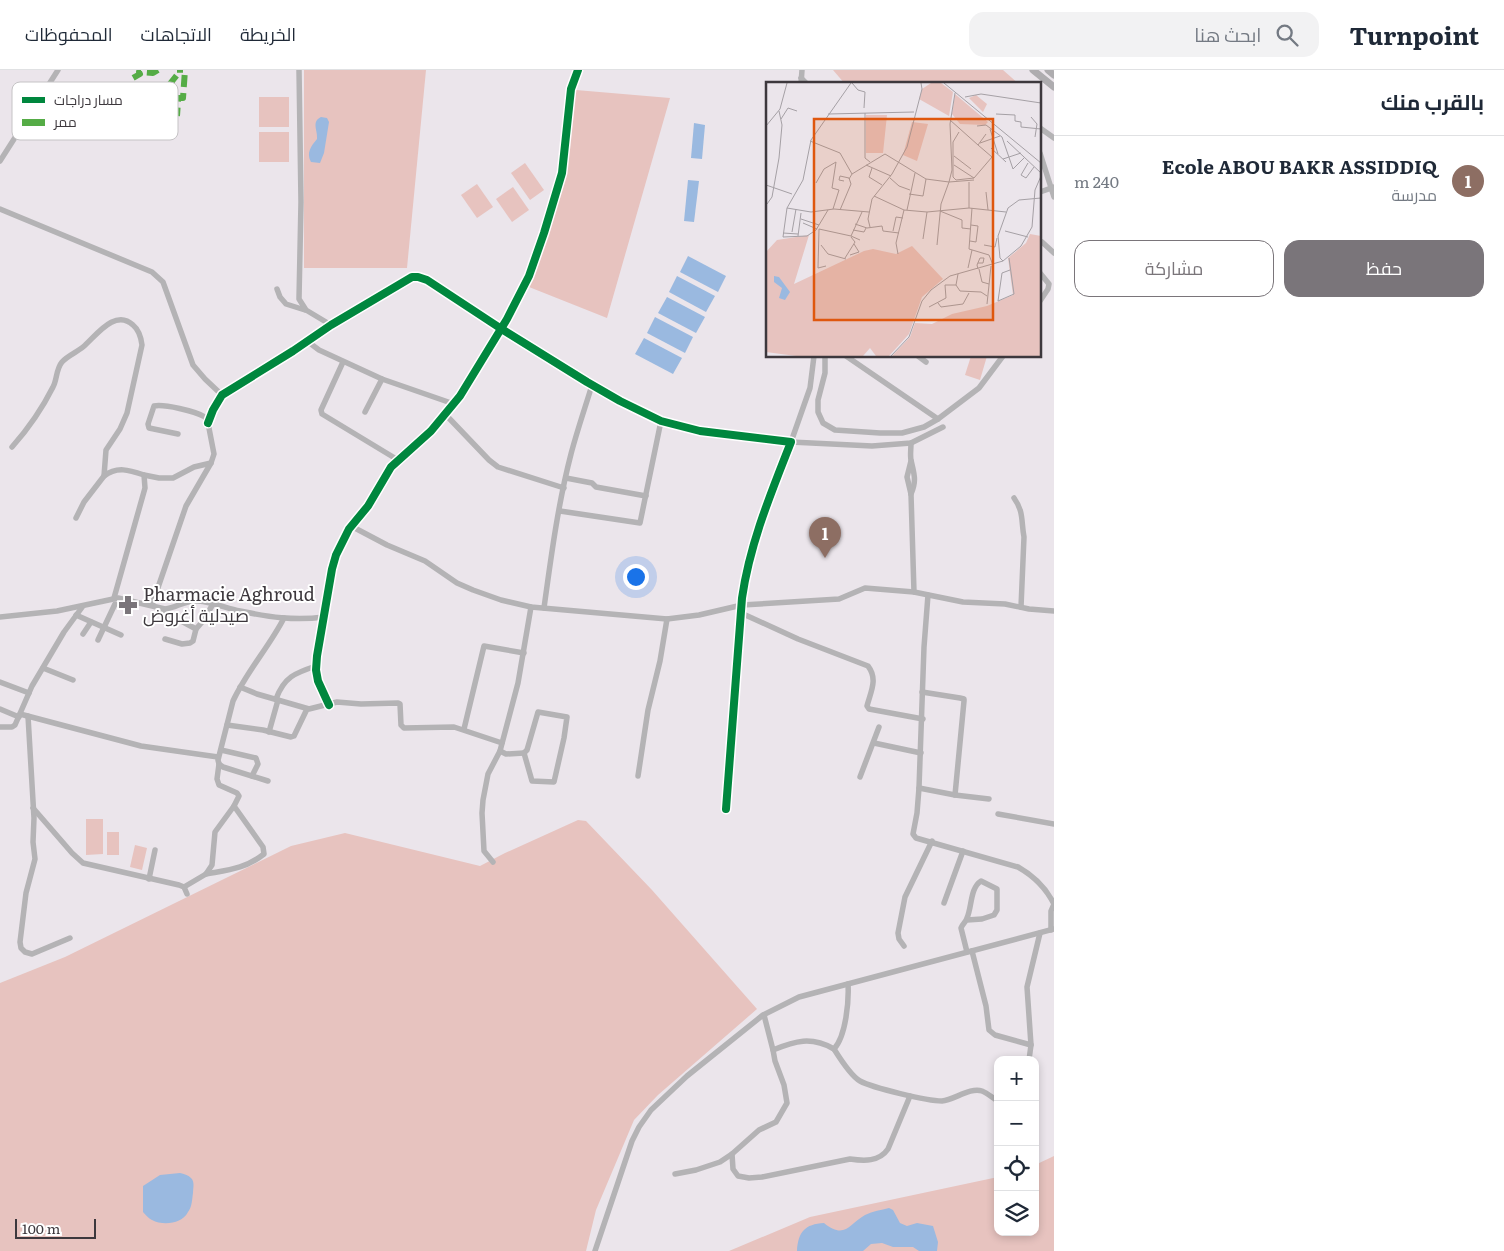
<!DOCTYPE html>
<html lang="ar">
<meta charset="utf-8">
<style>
:root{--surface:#fff;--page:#f2f2f3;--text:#1f2937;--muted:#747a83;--line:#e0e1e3;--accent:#7a757a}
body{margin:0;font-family:Literata,Cairo,serif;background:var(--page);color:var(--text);direction:rtl}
.controls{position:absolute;right:15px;bottom:15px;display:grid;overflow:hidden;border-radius:10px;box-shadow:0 2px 8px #0003}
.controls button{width:45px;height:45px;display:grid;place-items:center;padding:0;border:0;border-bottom:1px solid var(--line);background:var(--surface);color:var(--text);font:25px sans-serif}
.scale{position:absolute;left:15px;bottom:12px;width:81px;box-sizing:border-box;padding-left:5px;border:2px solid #3d383d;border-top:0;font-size:14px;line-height:18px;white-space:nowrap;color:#3d383d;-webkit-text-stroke:4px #fff;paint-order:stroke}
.you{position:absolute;left:635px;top:506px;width:18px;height:18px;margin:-12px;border:4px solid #fff;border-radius:50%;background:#1a73e8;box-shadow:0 0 0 8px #1a73e833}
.badge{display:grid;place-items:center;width:32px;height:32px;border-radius:50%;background:var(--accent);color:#fff;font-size:16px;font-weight:700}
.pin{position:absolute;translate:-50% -41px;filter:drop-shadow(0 1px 2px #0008)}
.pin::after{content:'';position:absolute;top:26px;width:18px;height:15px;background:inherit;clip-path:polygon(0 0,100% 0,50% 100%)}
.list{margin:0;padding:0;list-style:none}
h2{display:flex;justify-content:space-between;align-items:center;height:65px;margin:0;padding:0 20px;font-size:21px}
h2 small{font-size:16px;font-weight:400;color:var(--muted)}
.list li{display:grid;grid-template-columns:32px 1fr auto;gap:15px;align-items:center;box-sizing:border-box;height:90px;padding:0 20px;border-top:1px solid var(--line)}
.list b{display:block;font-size:19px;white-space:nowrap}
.list p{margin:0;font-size:16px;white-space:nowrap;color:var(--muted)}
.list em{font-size:16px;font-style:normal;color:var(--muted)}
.actions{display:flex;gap:10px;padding:15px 20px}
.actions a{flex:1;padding:11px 0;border:1px solid var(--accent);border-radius:15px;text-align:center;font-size:18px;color:var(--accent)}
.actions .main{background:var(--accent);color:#fff}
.icon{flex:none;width:28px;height:28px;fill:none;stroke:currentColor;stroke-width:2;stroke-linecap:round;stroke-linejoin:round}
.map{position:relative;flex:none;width:1054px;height:1181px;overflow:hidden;direction:ltr}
header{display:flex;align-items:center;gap:30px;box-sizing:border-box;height:70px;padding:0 25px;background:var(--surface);border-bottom:1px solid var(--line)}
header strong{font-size:24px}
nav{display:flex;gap:28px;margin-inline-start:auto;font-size:18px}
.search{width:350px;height:45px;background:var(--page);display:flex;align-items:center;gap:12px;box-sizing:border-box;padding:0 18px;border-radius:15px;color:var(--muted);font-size:19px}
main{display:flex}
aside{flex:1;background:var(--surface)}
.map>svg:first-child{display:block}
</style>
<header>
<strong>Turnpoint</strong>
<div class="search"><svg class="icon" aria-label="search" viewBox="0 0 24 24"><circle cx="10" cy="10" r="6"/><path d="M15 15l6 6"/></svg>ابحث هنا</div>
<nav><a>الخريطة</a><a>الاتجاهات</a><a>المحفوظات</a></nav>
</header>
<main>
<aside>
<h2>بالقرب منك<small></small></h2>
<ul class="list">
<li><span class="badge" style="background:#8d6e63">1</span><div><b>Ecole ABOU BAKR ASSIDDIQ</b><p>مدرسة</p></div><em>240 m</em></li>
</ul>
<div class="actions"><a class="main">حفظ</a><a>مشاركة</a></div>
</aside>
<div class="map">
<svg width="1054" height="1181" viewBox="0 0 1054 1181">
<rect width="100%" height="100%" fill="#ebe5eb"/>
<g fill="#e7c3bf">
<polygon points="304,0 426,0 407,198 304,198"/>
<polygon points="833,0 1003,0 1019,14 845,14"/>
<polygon points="576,20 670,28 607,248 524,215 565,101"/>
<rect x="259" y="27" width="30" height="30"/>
<rect x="259" y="62" width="30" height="30"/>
<polygon points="525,93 544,120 530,130 511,103"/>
<polygon points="477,114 493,137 477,148 461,125"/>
<polygon points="513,117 529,140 512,152 496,129"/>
<polygon points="971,286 987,286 980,310 965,305"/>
<polygon points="86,749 103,749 103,784 86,785"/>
<polygon points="578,750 586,751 652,820 757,939 658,1025 634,1050 596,1140 586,1181 0,1181 0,913 65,887 291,776 345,763 480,796 505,783"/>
<rect x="107" y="762" width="12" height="23"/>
<polygon points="135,775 147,778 142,800 130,797"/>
<polygon points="1054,1086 1054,1181 729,1181 810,1147 998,1107 998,1162 1035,1162 1035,1095"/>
</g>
<g fill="#9ab9e0">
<path d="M321,47L327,48L329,52L324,83L320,93L311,92C306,83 311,76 317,69C318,60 311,52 321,47Z"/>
<polygon points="694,53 705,55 702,89 691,88"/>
<polygon points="688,110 699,111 694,152 684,151"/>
<polygon points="688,186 726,206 718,222 680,202"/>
<polygon points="677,206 715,226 706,242 669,222"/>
<polygon points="667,227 705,247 696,263 658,243"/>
<polygon points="655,247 693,267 685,283 647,263"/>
<polygon points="644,268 682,288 673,304 635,284"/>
<path d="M180,1103C184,1104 188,1105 191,1108C195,1112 193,1118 193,1123C192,1130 192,1137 188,1142C182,1154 163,1156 152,1150C149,1149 146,1145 143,1142V1116L160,1105Z"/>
<path d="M889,1138L893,1140L900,1153L907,1156L917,1153L933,1156L938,1172L937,1181H919L913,1177H893L882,1173L871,1174L863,1181H797C798,1162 805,1154 824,1153C845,1170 849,1154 865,1145C873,1141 881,1140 889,1138Z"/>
</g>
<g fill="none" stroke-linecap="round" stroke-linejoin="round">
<g stroke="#b4b3b5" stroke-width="5.5">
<polyline points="299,0 301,132 299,229 306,240 331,255"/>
<polyline points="801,8 807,14"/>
<polyline points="801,14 802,0"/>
<polyline points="1040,58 1054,68"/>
<polyline points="1040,83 1054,127"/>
<polyline points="0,91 58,0"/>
<polyline points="1040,122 1054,117"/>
<polyline points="0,139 152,202 163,212 193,295 205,309 222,325"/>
<polyline points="1042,172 1054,183"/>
<polyline points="1040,203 1049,214 1048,219 1040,231"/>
<polyline points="277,219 280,227 286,234 305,240"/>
<polyline points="307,271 319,280 382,309 454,334"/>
<polyline points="814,286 810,318 791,372 872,376 911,373 943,357"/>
<polyline points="825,286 825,303 818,330 818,342 823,353 835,360 880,363 902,363 924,357 938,349 979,318 1003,286"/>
<polyline points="846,286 938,349"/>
<polyline points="918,286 926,292"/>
<polyline points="343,292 321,340 322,344 398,390"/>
<polyline points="365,342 382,309"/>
<polyline points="446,345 489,390 498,397 564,418"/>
<path d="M208,353L213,340L222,325L293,281L331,255L412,207H418L427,210L500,258L587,312L620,331L661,351L700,361L791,372C771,423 750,473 742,528L726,739"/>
<path d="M911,373C911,379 910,385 911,390C914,404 917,410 911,424"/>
<path d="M12,377C28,359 42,339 53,317C57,310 56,299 62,292C67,286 77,282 83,277C96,266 115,238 133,255C139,260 141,267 142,275L127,343L120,359L106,380L104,406C117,396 129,400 144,405L145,418L114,528"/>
<polyline points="911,391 907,407 911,424 914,522 963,532 1005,534 1029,539 1054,541"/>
<polyline points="144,405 159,408 173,408 194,397 211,393"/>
<polyline points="566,408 592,413 596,417 646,426"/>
<path d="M1014,428C1024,442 1021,451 1024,467L1021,537"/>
<polyline points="560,441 640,453 661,351"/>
<polyline points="76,448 84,432 104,406"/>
<polyline points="351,456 387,475 425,491 457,513 473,520 501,530 531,537 667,549 699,545 742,535 839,529 865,518 914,522"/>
<path d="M928,525L924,577L919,718L917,743L913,764L916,768L1018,797C1034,806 1046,818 1054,834L1051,841V860"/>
<path d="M152,535L186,436L211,393L214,384L208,353L205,347C195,341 164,334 154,336L148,354L149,358L178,364"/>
<path d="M544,538C551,487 558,434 571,384C577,361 585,338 592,315"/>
<polyline points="159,539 196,559 203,551 213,534"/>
<path d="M741,543L798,569L868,596C878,609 871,621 867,636L869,639L923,649"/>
<polyline points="76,545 121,565"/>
<path d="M0,547L57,541L118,528L165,539C177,538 184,530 198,531C212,532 226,538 240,541C269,547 294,551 324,547"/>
<polyline points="83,564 91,552"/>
<polyline points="165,569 182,574 190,573 193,571 196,559"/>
<polyline points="98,570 115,534"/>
<polyline points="43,598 73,610"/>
<polyline points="0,612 29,623"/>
<polyline points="240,617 257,624 309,639 337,632 361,634 398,633 400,634 401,655 404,658 454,657 502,673"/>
<path d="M276,629C284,607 295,603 316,596"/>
<polyline points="329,635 318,611 316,600 317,586 332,499 336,485 349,459 368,436 391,397 431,361 460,326 507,249 529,206 544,163 562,103 571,19 578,0"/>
<polyline points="0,639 19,647"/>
<polygon points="538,642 567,647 564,668 554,712 532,711 524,683 527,680"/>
<polyline points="20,644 141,676 218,687"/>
<polyline points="28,646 34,748 33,772 35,789 26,823 20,872 21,878 25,882 32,884 70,868"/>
<polyline points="227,655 263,660 291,667 294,666 307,639"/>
<polyline points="0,657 12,657 15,655 32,616 64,562 83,536"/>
<polyline points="464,659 484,576 524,583"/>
<polyline points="269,662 278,630"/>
<polyline points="874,673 921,683"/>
<polyline points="221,680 256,688 258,694 252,706"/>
<polyline points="500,681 506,684 524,683"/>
<polyline points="638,706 648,640 660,591 667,549"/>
<polyline points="860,707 879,657"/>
<path d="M268,711L223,697L219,694L218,690L233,631C247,601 269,577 284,548"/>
<polyline points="919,718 955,725 964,631 964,629 960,628 922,622"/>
<polyline points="955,725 989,729"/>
<polyline points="33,738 72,783 83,793 179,815 184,817 187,824"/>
<polyline points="998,744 1054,754"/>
<polyline points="493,792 484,781 482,743 483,730 488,704 500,681 518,613 531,537"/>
<path d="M206,804C228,800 245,799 264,784L263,777L234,736"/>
<polyline points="149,809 155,780"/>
<polyline points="184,817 206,804 212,795 215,762 234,736 239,726 237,723 219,715 217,709 219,694"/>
<polyline points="944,833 963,781"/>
<polyline points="904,876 899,869 898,863 905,827 932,771"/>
<polyline points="972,881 986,936 989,960 995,965 1031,975"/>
<path d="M967,882L961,858C963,853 966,852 967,848C972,837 970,818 981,811L997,819V840L994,845L982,849L967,850"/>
<polyline points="764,945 773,980"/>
<path d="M834,979C839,987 851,1006 860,1011C873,1018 927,1031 942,1031C954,1030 970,1017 982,1021C987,1023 993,1028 998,1031"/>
<polyline points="1029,990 1031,975 1027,917 1040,863"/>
<path d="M732,1084L733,1099L738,1106L749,1108L762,1107L850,1089C864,1091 879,1092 888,1079L910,1026"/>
<path d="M675,1104L696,1100L720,1092L732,1084L759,1060L776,1052L787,1033L784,1015L775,991L773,980C795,971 811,966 834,979C846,966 849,931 848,914"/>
<polyline points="595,1181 632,1071 639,1057 651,1040 687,1006 763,945 799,927 1054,859"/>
</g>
<g stroke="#aeacaf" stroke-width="7">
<polyline points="1033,0 1054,17"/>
<polyline points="1048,0 1054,5"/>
</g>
<g stroke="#55ac46" stroke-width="6" stroke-dasharray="12 6" stroke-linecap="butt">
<polyline points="158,0 153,3 139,2 140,4 133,8 133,31 139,34 148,34 146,29 169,15 178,31 177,46"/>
<polyline points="169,15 177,5 180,5 180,0"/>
<polyline points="176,28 183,28 185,0"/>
</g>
<g stroke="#fff" stroke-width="11">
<g id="cycleway">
<path d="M208,353L213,340L222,325L293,281L331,255L412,207H418L427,210L500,258L587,312L620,331L661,351L700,361L791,372C771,423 750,473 742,528L726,739"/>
<polyline points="329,635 318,611 316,600 317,586 332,499 336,485 349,459 368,436 391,397 431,361 460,326 507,249 529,206 544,163 562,103 571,19 578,0"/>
</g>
</g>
<use href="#cycleway" stroke="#00873e" stroke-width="8"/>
</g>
<defs>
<g id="pharmacy-bare" transform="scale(1.5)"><path d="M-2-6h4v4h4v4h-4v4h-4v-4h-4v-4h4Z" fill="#7a757a" stroke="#fff" stroke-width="2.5" paint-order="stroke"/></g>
</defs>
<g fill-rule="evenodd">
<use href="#pharmacy-bare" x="128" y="535"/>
</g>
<g text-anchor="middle" stroke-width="4" stroke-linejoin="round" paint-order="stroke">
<g font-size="18" fill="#3d383d" stroke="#fff" text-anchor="start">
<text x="143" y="531">Pharmacie Aghroud<tspan x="143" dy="21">صيدلية أغروض</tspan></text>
</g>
</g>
<g transform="translate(766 12)">
<rect width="275" height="275" fill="#ebe5eb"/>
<path d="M165,1H175L187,10L183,34L153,17L156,7ZM189,12L222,40L219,43L194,42L186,32ZM210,13L221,22L217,30L203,16ZM100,33H121L117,71H100ZM146,40L162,42L151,79L137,73ZM264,152L275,154V274H126L144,255L149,241L166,242L186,232L221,224L247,213L242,176L260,161ZM43,153L28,202L98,169L107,167L130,172L146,164L177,197L156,215L143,252L123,274H110L104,266L97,274H30L0,270V170L11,158Z" fill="#e7c3bf"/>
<path d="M8,194L13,195L24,210L19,218L13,216L16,206L8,200Z" fill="#9ab9e0"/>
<path fill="none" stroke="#a5a0a5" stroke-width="1" d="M86,1L92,8L99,10L98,26M178,1L275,81M189,11L184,42L186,88L183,100L208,98M199,15L215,12L275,21M99,31V76L104,80M62,32L148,30M230,32L249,33V39L255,40V45L275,47M265,35L271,42L269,55M15,37L22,26L31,29M184,38L212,63L220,52M0,44L14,27L21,1M211,44L220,43L236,55L247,87L258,76M224,47L232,72M193,50L187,60V95L190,98L208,96L226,75L212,63M44,59L74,71L86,92M241,59L275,91M214,61L234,54M225,66L240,80M188,74L205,87M237,77L255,71M262,81L255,93L260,96L268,85M100,83L125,94M188,83L208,96M106,86L103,95L116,103M124,96L133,104L144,108M83,97L86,92L119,72L160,97L183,100L175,122L171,163M203,100V126L240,130M50,101L58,87L70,80L66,106L73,108L67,127M0,103L26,112M220,110L222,128M143,112L157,114L160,97M108,114L138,128L161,130L203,126M1,122L6,115L13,76L16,43L13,29M21,126L45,130L68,127L103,130M206,126L203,167L223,173L227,183M62,128L50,148L41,154L17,155L21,126L37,98L45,58L85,1M74,128L85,102L83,96L74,94L73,98L78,99M141,128L149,91M174,129L196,138V146L205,147M35,137L53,143M37,141L51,147M89,142L101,146L116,144L117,149L133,151M104,145L102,137L106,117L126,92L141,65L156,7L155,1M53,147L52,186L60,184M53,147L85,154M87,148L98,150L100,146M127,149L130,135L137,136M239,149L262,155M26,150L30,127M17,151L32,152M32,154L35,131M157,157L161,130M94,158L85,154L96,130M204,159L210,160L212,144L205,143M55,163L62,172L80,177M218,163L229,165L231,156M132,172L130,161L138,128M84,173L93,170L88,162M79,176L89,160L85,155M243,176L248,212L232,219L236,191L244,188M237,179L234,176L232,154L242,126L253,118L275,116M202,186L206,168M212,187L211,183L214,176H218L217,181H212M213,187L216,200L223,202M190,203L194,209L215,210L221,214M172,221L175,225L197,222L203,211M221,222L225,184M163,225L180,216L179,203H190L192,192M125,274L143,255L156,219L165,208L184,194L237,179L255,164L266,145L269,108L275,94"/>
<path fill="#df570e" fill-opacity="0.15" stroke="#df570e" stroke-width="2.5" d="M48,37H227V238H48Z"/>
<rect width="275" height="275" fill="none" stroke="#3d383d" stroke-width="2.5"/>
</g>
<rect x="12" y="12" width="166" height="58" rx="8" fill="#fff" stroke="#c5c3c5" stroke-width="1"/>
<rect x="22" y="27" width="23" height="6" fill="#00873e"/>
<rect x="22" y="49" width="23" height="7" fill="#55ac46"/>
<g font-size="14" fill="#3d383d">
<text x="54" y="35">مسار دراجات</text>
<text x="54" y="57">ممر</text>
</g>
</svg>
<div class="controls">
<button>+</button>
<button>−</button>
<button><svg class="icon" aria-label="locate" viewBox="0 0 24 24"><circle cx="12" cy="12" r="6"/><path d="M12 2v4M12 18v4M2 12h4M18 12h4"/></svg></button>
<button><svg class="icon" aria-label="layers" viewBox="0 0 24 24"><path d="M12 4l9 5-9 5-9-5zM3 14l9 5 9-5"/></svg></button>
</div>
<div class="scale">100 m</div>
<div class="you"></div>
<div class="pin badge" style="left:825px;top:488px;background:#8d6e63">1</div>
</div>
</main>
